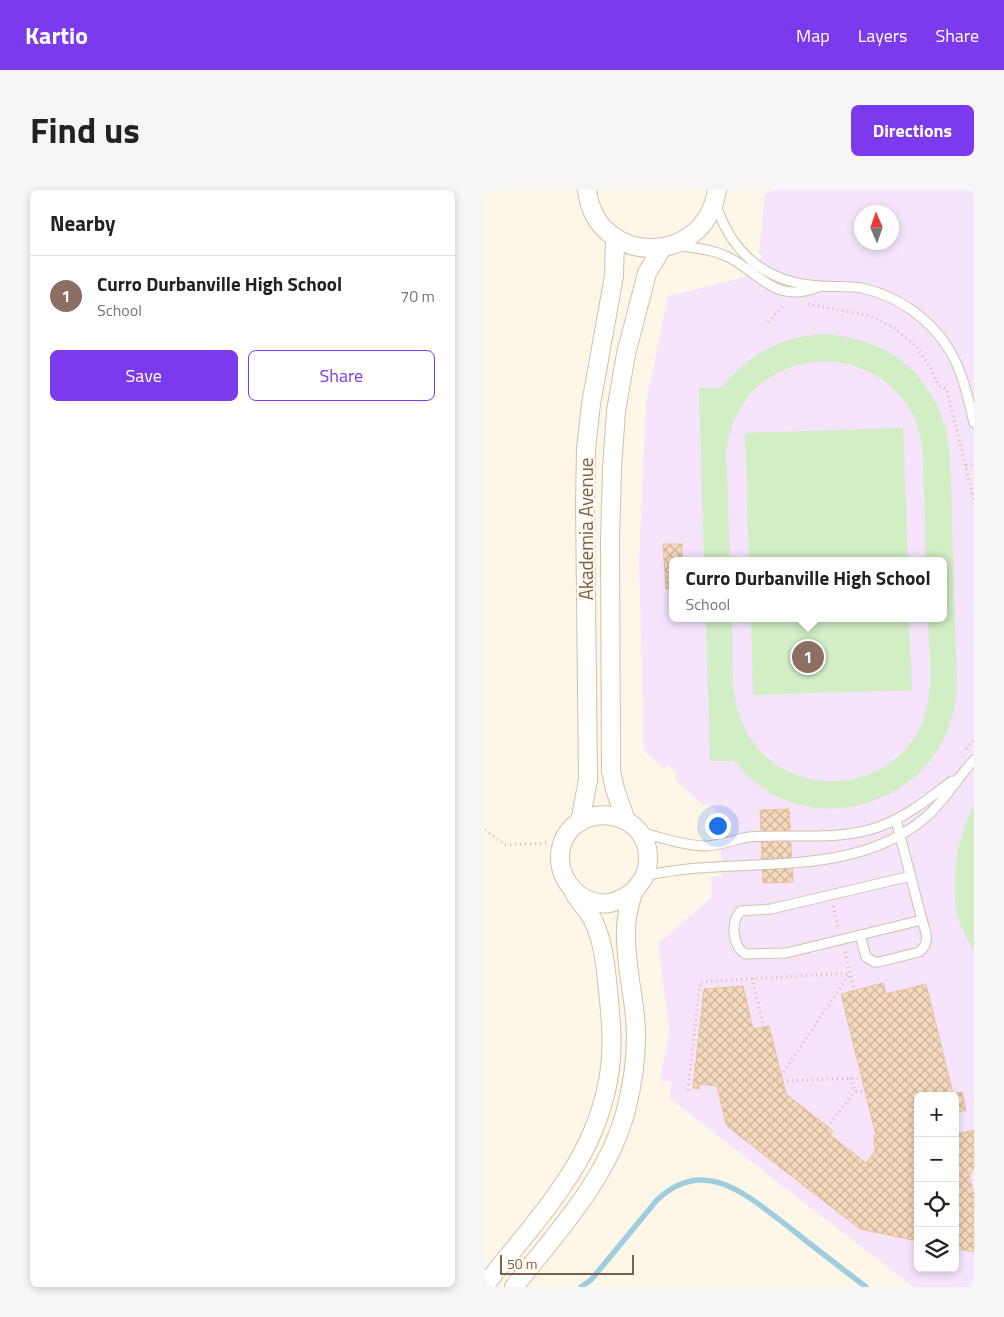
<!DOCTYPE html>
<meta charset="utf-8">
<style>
:root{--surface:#fff;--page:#f6f6f6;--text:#222;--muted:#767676;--line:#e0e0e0;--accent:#7c3aed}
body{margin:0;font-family:"Titillium Web",sans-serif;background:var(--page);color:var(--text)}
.controls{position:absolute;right:15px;bottom:15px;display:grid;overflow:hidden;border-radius:8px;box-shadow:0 2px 8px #0003}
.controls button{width:45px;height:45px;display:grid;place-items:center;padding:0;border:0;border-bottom:1px solid var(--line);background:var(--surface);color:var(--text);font:25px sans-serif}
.compass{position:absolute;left:369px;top:15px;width:45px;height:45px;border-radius:50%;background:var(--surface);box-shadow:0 2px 8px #0003;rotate:358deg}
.scale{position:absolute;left:15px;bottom:12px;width:134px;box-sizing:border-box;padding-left:5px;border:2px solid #7b5f49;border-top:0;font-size:14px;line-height:18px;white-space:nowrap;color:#7b5f49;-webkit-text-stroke:4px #fffaf0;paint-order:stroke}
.you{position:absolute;left:232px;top:635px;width:18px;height:18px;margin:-12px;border:4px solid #fff;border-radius:50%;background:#1a73e8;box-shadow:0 0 0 8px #1a73e833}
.badge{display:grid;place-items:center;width:32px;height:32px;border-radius:50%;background:var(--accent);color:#fff;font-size:16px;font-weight:700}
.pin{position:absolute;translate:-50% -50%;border:2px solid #fff;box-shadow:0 1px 5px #0006}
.popup{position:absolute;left:184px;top:367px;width:278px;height:65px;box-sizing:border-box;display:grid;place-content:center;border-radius:8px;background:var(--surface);filter:drop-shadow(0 1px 4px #0005);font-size:16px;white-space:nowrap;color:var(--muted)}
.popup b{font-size:19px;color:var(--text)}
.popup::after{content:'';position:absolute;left:50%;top:100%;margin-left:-10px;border:10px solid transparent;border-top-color:var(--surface)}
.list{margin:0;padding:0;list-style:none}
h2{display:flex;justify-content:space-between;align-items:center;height:65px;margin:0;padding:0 20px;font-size:21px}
h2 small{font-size:16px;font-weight:400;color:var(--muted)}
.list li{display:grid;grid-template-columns:32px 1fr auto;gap:15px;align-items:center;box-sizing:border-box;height:80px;padding:0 20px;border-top:1px solid var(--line)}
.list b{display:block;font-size:19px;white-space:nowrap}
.list p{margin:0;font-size:16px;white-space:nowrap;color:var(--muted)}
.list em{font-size:16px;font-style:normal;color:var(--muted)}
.actions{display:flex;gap:10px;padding:15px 20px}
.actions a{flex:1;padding:11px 0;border:1px solid var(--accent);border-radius:8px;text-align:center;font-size:18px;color:var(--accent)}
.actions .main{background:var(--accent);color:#fff}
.icon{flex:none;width:28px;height:28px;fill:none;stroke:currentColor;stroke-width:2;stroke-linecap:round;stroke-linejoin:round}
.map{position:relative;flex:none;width:489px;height:1097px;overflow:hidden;border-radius:8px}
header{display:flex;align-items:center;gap:30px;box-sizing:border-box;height:70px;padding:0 25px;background:var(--accent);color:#fff}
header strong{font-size:24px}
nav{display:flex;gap:28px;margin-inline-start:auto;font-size:18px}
.intro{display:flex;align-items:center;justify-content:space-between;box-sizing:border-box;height:120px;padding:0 30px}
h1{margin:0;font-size:35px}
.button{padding:12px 22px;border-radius:8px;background:var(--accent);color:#fff;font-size:18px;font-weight:700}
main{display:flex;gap:30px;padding:0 30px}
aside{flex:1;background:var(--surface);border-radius:8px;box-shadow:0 2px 8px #0003}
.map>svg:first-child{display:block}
</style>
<header>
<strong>Kartio</strong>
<nav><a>Map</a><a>Layers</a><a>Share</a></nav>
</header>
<div class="intro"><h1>Find us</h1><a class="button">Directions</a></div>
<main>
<aside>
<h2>Nearby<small></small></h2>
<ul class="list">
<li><span class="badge" style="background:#8d6e63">1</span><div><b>Curro Durbanville High School</b><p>School</p></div><em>70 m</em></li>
</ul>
<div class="actions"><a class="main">Save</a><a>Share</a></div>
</aside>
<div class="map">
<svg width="489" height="1097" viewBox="0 0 489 1097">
<defs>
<pattern id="building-cross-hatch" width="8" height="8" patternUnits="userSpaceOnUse" patternTransform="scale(1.25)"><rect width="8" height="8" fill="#f6d9bd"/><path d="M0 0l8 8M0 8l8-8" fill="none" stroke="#ccb39c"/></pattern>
</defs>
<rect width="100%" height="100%" fill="#fef7e8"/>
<path fill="#f5e4fb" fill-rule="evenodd" d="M287,0H489V1097H428L184,908L186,891H175L184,841L173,753L227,707L226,687L237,686L235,629H231L230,620L223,613L219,616L189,588L193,584L183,575L179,579L159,560L154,373L161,212L183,106L253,89L255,86L258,88L278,66L274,63L280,4ZM377,22H407V52H377ZM188,371H458V428H188ZM433,906H470V1078H433Z"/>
<g fill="#d1eec4">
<path d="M337,144C410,148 457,191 465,264L472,497C471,509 469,522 465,534C441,604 359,638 293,607C275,599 262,586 249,571H225L221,428H247C248,460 244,500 256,530C286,607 394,613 434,540C451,507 444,465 443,428H458V371H441C440,348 440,325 439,303C438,275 440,246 426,221C394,164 313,154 267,202C252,218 245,238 241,259L245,371H219L214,198H236C265,163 293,148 337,144Z"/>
<polygon points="418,238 423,371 264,371 260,243"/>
<polygon points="266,428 424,428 427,500 268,505"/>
<path d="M489,615V762C484,752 478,741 474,731C464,694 472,648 489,615Z"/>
</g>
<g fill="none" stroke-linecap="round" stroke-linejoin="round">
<path stroke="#9fcddd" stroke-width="5.5" d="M96,1097L106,1090L172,1010C220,964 264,1007 305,1038C330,1058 355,1077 381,1097"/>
</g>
<g fill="url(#building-cross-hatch)" stroke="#eac19b">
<polygon points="178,354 197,354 197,371 188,371 188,399 181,399"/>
<polygon points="304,619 308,692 278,693 275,620"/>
<polygon points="398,793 401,804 441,794 468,904 477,902 481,920 470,923 470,906 433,906 433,1051 375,1039 243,937 241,934 232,896 214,894 214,899 208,898 219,799 258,796 268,839 284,836 301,904 348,941 345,945 381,973 390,961 389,945 391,945 356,804"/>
<polygon points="489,940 489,978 484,986 489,1005 489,1062 470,1058 470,944"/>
</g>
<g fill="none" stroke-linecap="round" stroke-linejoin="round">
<g stroke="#d2c0ab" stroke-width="11">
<g id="service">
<path d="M230,12C246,63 281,93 335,96C350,97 363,96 377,98C413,106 446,129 465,161C478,183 483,208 489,233"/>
<path d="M191,56C209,57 226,59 243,67C277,84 289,114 333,97"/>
<path d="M411,630L437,730L301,763L261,764C247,758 245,730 256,721L286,719L426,686"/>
<path d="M156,643C177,647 198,656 220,656C235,656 250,649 264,647C308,643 354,652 396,636C423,626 444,608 467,591"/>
<path d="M160,686C251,664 362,693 440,628C459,612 472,588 489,570"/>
<path d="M375,745L381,767L389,772H394L434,762C446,753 441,742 437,730"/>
</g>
</g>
<g stroke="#d2c0ab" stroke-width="20">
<g id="minor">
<path d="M102,0C111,77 220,78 232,0"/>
<polyline points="141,631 130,599 126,581 125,350 127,279 131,221 141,164 162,83 177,58"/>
<polyline points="95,632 103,590 100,314 101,259 106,214 129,86 130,48"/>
<path d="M0,1095C54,1026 114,968 125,878C128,855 126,832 124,810C121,782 120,754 107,728C102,720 95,712 89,703"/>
<path d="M29,1097C72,1042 123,989 141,920C149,889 153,858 150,826C147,798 140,769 141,740C141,728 144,715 148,703C151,697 156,693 159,687C163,679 164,667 162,658C154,623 105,614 84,641C60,672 87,718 125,713C134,711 142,706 149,701"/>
</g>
</g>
<g stroke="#dcbc9f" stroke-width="3" stroke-dasharray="1 4" stroke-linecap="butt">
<polyline points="323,114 385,126 409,138 431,156 447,180 453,195 462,200 489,310"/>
<polyline points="283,132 300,114"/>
<polyline points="481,276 489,274"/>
<polyline points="481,559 489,550"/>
<polyline points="0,640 21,655 61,653"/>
<polyline points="348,716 353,737"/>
<polyline points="360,762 369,800"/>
<polyline points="267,788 279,837"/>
<polyline points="296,886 365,783"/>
<polyline points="365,888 370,901 380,902"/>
<polyline points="297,891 377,888"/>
<polyline points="203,900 215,792 365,783"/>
<polyline points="342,937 370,901"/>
</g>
<use href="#service" stroke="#fff" stroke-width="9"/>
<use href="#minor" stroke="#fff" stroke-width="18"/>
</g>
<g text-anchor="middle" stroke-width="5" stroke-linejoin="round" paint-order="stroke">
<g font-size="19" fill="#7b5f49" stroke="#fffaf0">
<text transform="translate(101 339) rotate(-90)" y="7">Akademia Avenue</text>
</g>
</g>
</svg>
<div class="controls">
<button>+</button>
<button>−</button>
<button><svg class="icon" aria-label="locate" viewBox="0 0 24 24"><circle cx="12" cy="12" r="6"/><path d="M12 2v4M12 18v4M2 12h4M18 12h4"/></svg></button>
<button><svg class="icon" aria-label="layers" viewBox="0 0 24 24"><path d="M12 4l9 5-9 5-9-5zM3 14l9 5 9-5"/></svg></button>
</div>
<svg class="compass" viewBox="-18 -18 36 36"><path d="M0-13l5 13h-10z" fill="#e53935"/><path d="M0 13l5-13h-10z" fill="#767676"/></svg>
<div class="scale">50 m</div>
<div class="you"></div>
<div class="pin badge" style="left:323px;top:467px;background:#8d6e63">1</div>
<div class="popup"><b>Curro Durbanville High School</b>School</div>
</div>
</main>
